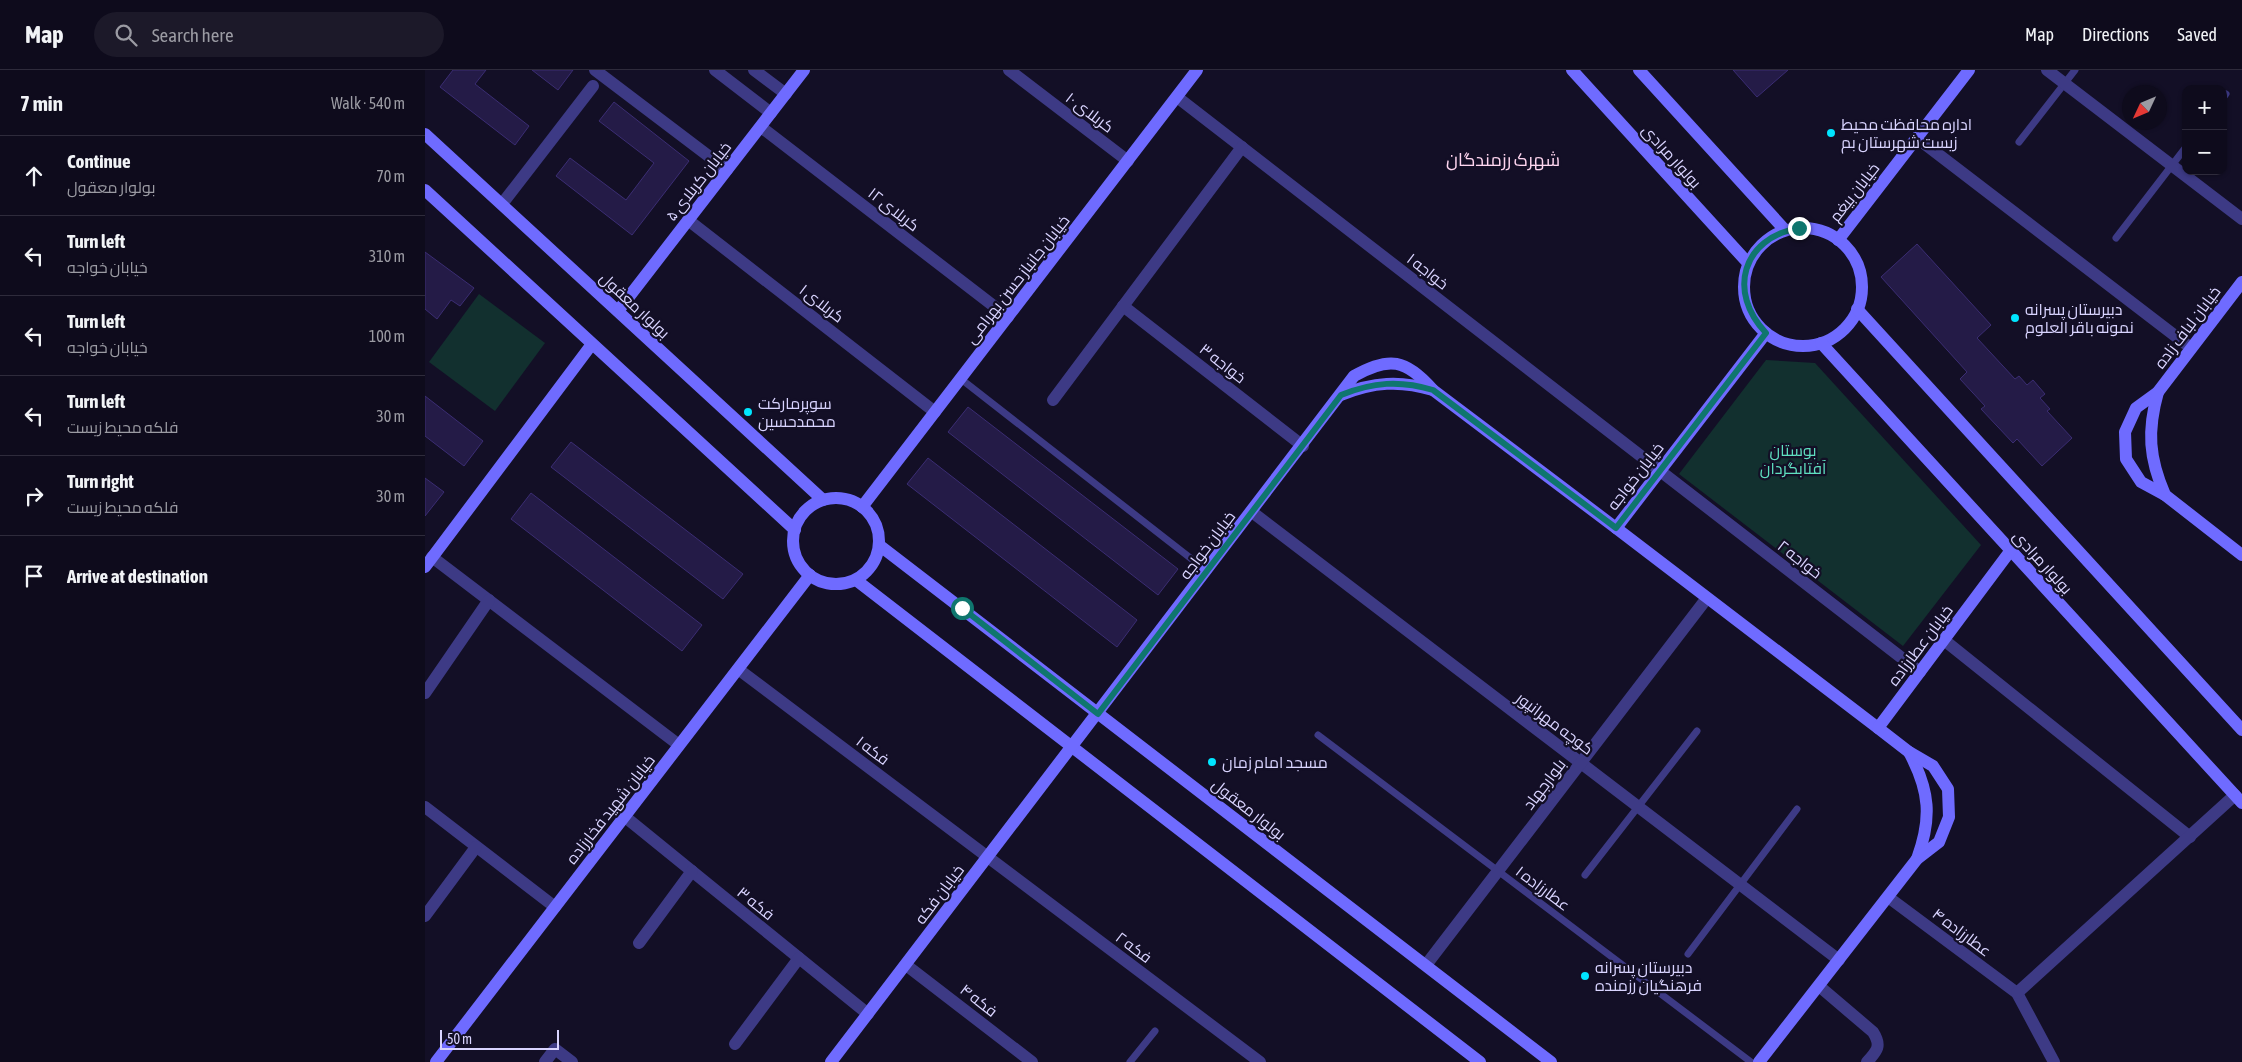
<!DOCTYPE html>
<meta charset="utf-8">
<style>
:root{--surface:#0e0b1c;--page:#1c1929;--text:#f1f3f6;--muted:#9b9ba3;--line:#2e2b3b}
body{margin:0;font-family:"Asap Condensed",Cairo,sans-serif;background:var(--page);color:var(--text)}
.controls{position:absolute;right:15px;top:15px;display:grid;overflow:hidden;border-radius:10px;box-shadow:0 1px 4px #0004}
.controls button{width:45px;height:45px;display:grid;place-items:center;padding:0;border:0;border-bottom:1px solid var(--line);background:var(--surface);color:var(--text);font:25px sans-serif}
.compass{position:absolute;left:1697px;top:15px;width:45px;height:45px;border-radius:50%;background:var(--surface);box-shadow:0 1px 4px #0004;rotate:226deg}
.scale{position:absolute;left:15px;bottom:12px;width:119px;box-sizing:border-box;padding-left:5px;border:2px solid #d9d4ff;border-top:0;font-size:14px;line-height:18px;white-space:nowrap;color:#d9d4ff;-webkit-text-stroke:4px #130f26;paint-order:stroke}
.stop{position:absolute;width:15px;height:15px;margin:-11px;border:4px solid #0f766e;border-radius:50%;background:#fff}
.stop.end{background:#0f766e;border-color:#fff;box-shadow:0 1px 5px #0008}
.list{margin:0;padding:0;list-style:none}
h2{display:flex;justify-content:space-between;align-items:center;height:65px;margin:0;padding:0 20px;font-size:21px}
h2 small{font-size:16px;font-weight:400;color:var(--muted)}
.list li{display:grid;grid-template-columns:32px 1fr auto;gap:15px;align-items:center;box-sizing:border-box;height:80px;padding:0 20px;border-top:1px solid var(--line)}
.list b{display:block;font-size:19px;white-space:nowrap}
.list p{margin:0;font-size:16px;white-space:nowrap;color:var(--muted)}
.list em{font-size:16px;font-style:normal;color:var(--muted)}
.icon{flex:none;width:28px;height:28px;fill:none;stroke:currentColor;stroke-width:2;stroke-linecap:round;stroke-linejoin:round}
.map{position:relative;flex:none;width:1817px;height:992px;overflow:hidden}
header{display:flex;align-items:center;gap:30px;box-sizing:border-box;height:70px;padding:0 25px;background:var(--surface);border-bottom:1px solid var(--line)}
header strong{font-size:24px}
nav{display:flex;gap:28px;margin-inline-start:auto;font-size:18px}
.search{width:350px;height:45px;background:var(--page);display:flex;align-items:center;gap:12px;box-sizing:border-box;padding:0 18px;border-radius:28px;color:var(--muted);font-size:19px}
main{display:flex}
aside{flex:1;background:var(--surface)}
.map>svg:first-child{display:block}
</style>
<header>
<strong>Map</strong>
<div class="search"><svg class="icon" aria-label="search" viewBox="0 0 24 24"><circle cx="10" cy="10" r="6"/><path d="M15 15l6 6"/></svg>Search here</div>
<nav><a>Map</a><a>Directions</a><a>Saved</a></nav>
</header>
<main>
<aside>
<h2>7 min<small>Walk · 540 m</small></h2>
<ul class="list">
<li><svg class="icon" aria-label="ahead" viewBox="0 0 24 24"><path d="M12 20V5M6 11l6-6 6 6"/></svg><div><b>Continue</b><p>بولوار معقول</p></div><em>70 m</em></li>
<li><svg class="icon" aria-label="left" viewBox="0 0 24 24"><path d="M17 20v-9H6M10 6l-5 5 5 5"/></svg><div><b>Turn left</b><p>خیابان خواجه</p></div><em>310 m</em></li>
<li><svg class="icon" aria-label="left" viewBox="0 0 24 24"><path d="M17 20v-9H6M10 6l-5 5 5 5"/></svg><div><b>Turn left</b><p>خیابان خواجه</p></div><em>100 m</em></li>
<li><svg class="icon" aria-label="left" viewBox="0 0 24 24"><path d="M17 20v-9H6M10 6l-5 5 5 5"/></svg><div><b>Turn left</b><p>فلکه محیط زیست</p></div><em>30 m</em></li>
<li><svg class="icon" aria-label="right" viewBox="0 0 24 24"><path d="M7 20v-9h11M14 6l5 5-5 5"/></svg><div><b>Turn right</b><p>فلکه محیط زیست</p></div><em>30 m</em></li>
<li><svg class="icon" aria-label="arrive" viewBox="0 0 24 24"><path d="M6 21V4h12l-3 4 3 4H6"/></svg><div><b>Arrive at destination</b></div></li>
</ul>
</aside>
<div class="map">
<svg width="1817" height="992" viewBox="0 0 1817 992">
<rect width="100%" height="100%" fill="#130f26"/>
<g fill="#12302f">
<polygon points="54,224 120,273 70,341 4,292"/>
<polygon points="1341,290 1390,293 1556,475 1478,576 1254,404"/>
</g>
<g fill="#241b47" stroke="#3b2d73">
<polygon points="28,0 61,0 50,14 104,56 90,75 15,17"/>
<polygon points="107,0 148,0 133,20"/>
<polygon points="1308,0 1363,0 1332,27"/>
<polygon points="189,32 264,91 207,165 131,106 145,88 201,130 229,93 174,51"/>
<polygon points="1492,174 1566,255 1552,268 1590,309 1594,306 1602,315 1608,310 1620,324 1615,328 1625,339 1622,341 1647,368 1617,396 1592,369 1588,373 1556,339 1560,336 1535,309 1542,302 1456,207"/>
<polygon points="0,182 49,218 35,236 26,230 12,249 0,239"/>
<polygon points="0,326 58,371 39,396 0,366"/>
<polygon points="543,337 753,499 733,525 523,362"/>
<polygon points="146,372 318,504 298,529 126,397"/>
<polygon points="503,388 712,550 692,577 482,414"/>
<polygon points="0,408 19,422 0,446"/>
<polygon points="106,423 277,555 257,581 86,449"/>
</g>
<g fill="none" stroke-linecap="round" stroke-linejoin="round">
<g stroke="#3d3a85" stroke-width="7">
<polyline points="1798,28 1801,24"/>
<polyline points="1594,72 1650,0"/>
<polyline points="1691,168 1761,77"/>
<polyline points="536,309 782,501"/>
<polyline points="893,665 1326,992"/>
<polyline points="1160,805 1272,661"/>
<polyline points="1263,884 1372,739"/>
<polyline points="705,992 730,961"/>
</g>
<g stroke="#3d3a85" stroke-width="12">
<polyline points="170,0 302,100"/>
<polyline points="290,0 346,43"/>
<polyline points="329,0 361,24"/>
<polyline points="584,0 703,91"/>
<polyline points="1622,0 1817,149"/>
<polyline points="752,27 1495,602"/>
<polyline points="336,57 583,247"/>
<polyline points="1492,68 1766,278"/>
<polyline points="77,134 168,16"/>
<polyline points="263,150 510,342"/>
<polyline points="698,236 878,376"/>
<polyline points="628,330 817,77"/>
<polyline points="827,442 1414,890"/>
<polyline points="7,487 254,675"/>
<polyline points="1519,570 1765,767"/>
<polyline points="313,599 835,992"/>
<polyline points="0,623 64,530"/>
<polyline points="0,737 130,837"/>
<polyline points="199,746 443,944"/>
<polyline points="1463,827 1592,923 1629,992"/>
<polyline points="0,846 51,777"/>
<polyline points="214,873 267,801"/>
<polyline points="481,895 607,992"/>
<polyline points="1001,895 1282,528"/>
<path d="M1394,916L1448,962C1457,976 1452,981 1442,992"/>
<polyline points="1592,923 1810,725"/>
<polyline points="310,974 374,888"/>
<polyline points="120,992 130,979 147,992"/>
</g>
<g stroke="#6f6bff" stroke-width="12">
<polyline points="1147,0 1323,193"/>
<polyline points="1214,0 1360,160"/>
<polyline points="0,64 398,430"/>
<polyline points="0,120 370,460"/>
<circle cx="1378" cy="217" r="59"/>
<polyline points="1413,170 1544,0"/>
<polyline points="1817,212 1733,322 1711,338 1700,362 1701,389 1716,412 1740,425 1817,485"/>
<polyline points="1432,239 1817,660"/>
<polyline points="193,241 379,0"/>
<polyline points="1396,273 1817,733"/>
<path d="M1733,322C1722,361 1724,388 1740,425"/>
<path d="M916,325C948,312 975,310 1008,320"/>
<circle cx="411" cy="471" r="43"/>
<polyline points="437,437 772,0"/>
<polyline points="1191,458 1453,658"/>
<polyline points="454,475 1126,992"/>
<polyline points="0,497 167,274"/>
<polyline points="431,510 1055,992"/>
<path d="M1484,682C1505,721 1507,748 1492,789"/>
<polyline points="11,992 385,505"/>
<path d="M406,992L929,306C964,286 981,289 1008,320L1191,458L1341,263"/>
<polyline points="1334,992 1492,789 1514,772 1524,747 1523,719 1508,696 1484,682 1453,658 1586,480"/>
</g>
</g>
<g fill="none" stroke-linecap="round" stroke-linejoin="round">
<path stroke="#0f766e" stroke-width="6" d="M537,538L673,644L916,325C948,312 975,310 1008,320L1191,458L1341,263C1302,222 1317,168 1374,158"/>
</g>
<g fill="#00e5ff" stroke="#130f26" stroke-width="2">
<circle cx="1406" cy="63" r="5"/>
<circle cx="1590" cy="248" r="5"/>
<circle cx="323" cy="342" r="5"/>
<circle cx="787" cy="692" r="5"/>
<circle cx="1160" cy="906" r="5"/>
</g>
<g text-anchor="middle" stroke-width="4.5" stroke-linejoin="round" paint-order="stroke">
<g font-size="16" fill="#d9d4ff" stroke="#130f26">
<text transform="translate(665 42) rotate(37)" y="6">کربلای ۱۰</text>
<text transform="translate(1247 86) rotate(48)" y="6">بولوار مرادی</text>
<text transform="translate(273 111) rotate(-52)" y="6">خیابان کربلای ۵</text>
<text transform="translate(1429 122) rotate(-52)" y="6">خیابان بیغم</text>
<text transform="translate(469 139) rotate(38)" y="6">کربلای ۱۲</text>
<text transform="translate(1003 201) rotate(38)" y="6">خواجه ۱</text>
<text transform="translate(592 209) rotate(-52)" y="6">خیابان جانباز حسن بهرامی</text>
<text transform="translate(397 233) rotate(38)" y="6">کربلای ۱</text>
<text transform="translate(210 235) rotate(43)" y="6">بولوار معقول</text>
<text transform="translate(1762 257) rotate(-53)" y="6">خیابان لباف زاده</text>
<text transform="translate(798 293) rotate(38)" y="6">خواجه ۳</text>
<text transform="translate(1210 406) rotate(-52)" y="6">خیابان خواجه</text>
<text transform="translate(782 475) rotate(-53)" y="6">خیابان خواجه</text>
<text transform="translate(1375 489) rotate(38)" y="6">خواجه ۲</text>
<text transform="translate(1618 492) rotate(48)" y="6">بولوار مرادی</text>
<text transform="translate(1495 575) rotate(-53)" y="6">خیابان عطارزاده</text>
<text transform="translate(1130 653) rotate(37)" y="6">کوچه مهرانپور</text>
<text transform="translate(448 680) rotate(37)" y="6">فکه ۱</text>
<text transform="translate(1119 714) rotate(-53)" y="6">بلوارجهاد</text>
<text transform="translate(185 739) rotate(-52)" y="6">خیابان شهید فخارزاده</text>
<text transform="translate(824 739) rotate(38)" y="6">بولوار معقول</text>
<text transform="translate(1118 818) rotate(37)" y="6">عطارزاده ۱</text>
<text transform="translate(514 824) rotate(-53)" y="6">خیابان فکه</text>
<text transform="translate(331 833) rotate(39)" y="6">فکه ۳</text>
<text transform="translate(1537 862) rotate(37)" y="6">عطارزاده ۴</text>
<text transform="translate(709 877) rotate(37)" y="6">فکه ۲</text>
<text transform="translate(554 930) rotate(38)" y="6">فکه ۴</text>
</g>
<g font-size="16" fill="#d9d4ff" stroke="#130f26" text-anchor="start">
<text x="1416" y="60">اداره محافظت محیط<tspan x="1416" dy="18">زیست شهرستان بم</tspan></text>
<text x="1600" y="245">دبیرستان پسرانه<tspan x="1600" dy="18">نمونه باقر العلوم</tspan></text>
<text x="333" y="339">سوپرمارکت<tspan x="333" dy="18">محمدحسین</tspan></text>
<text x="797" y="698">مسجد امام زمان</text>
<text x="1170" y="903">دبیرستان پسرانه<tspan x="1170" dy="18">فرهنگیان رزمنده</tspan></text>
</g>
<g font-size="16" fill="#5fe0c0" stroke="#130f26">
<text x="1368" y="386">بوستان<tspan x="1368" dy="18">آفتابگردان</tspan></text>
</g>
<g font-size="18" fill="#ffd6f0" stroke="#130f26">
<text x="1078" y="96">شهرک رزمندگان</text>
</g>
</g>
</svg>
<div class="controls">
<button>+</button>
<button>−</button>
</div>
<svg class="compass" viewBox="-18 -18 36 36"><path d="M0-13l5 13h-10z" fill="#e53935"/><path d="M0 13l5-13h-10z" fill="#9b9ba3"/></svg>
<div class="scale">50 m</div>
<div class="stop" style="left:537px;top:538px"></div>
<div class="stop end" style="left:1374px;top:158px"></div>
</div>
</main>
